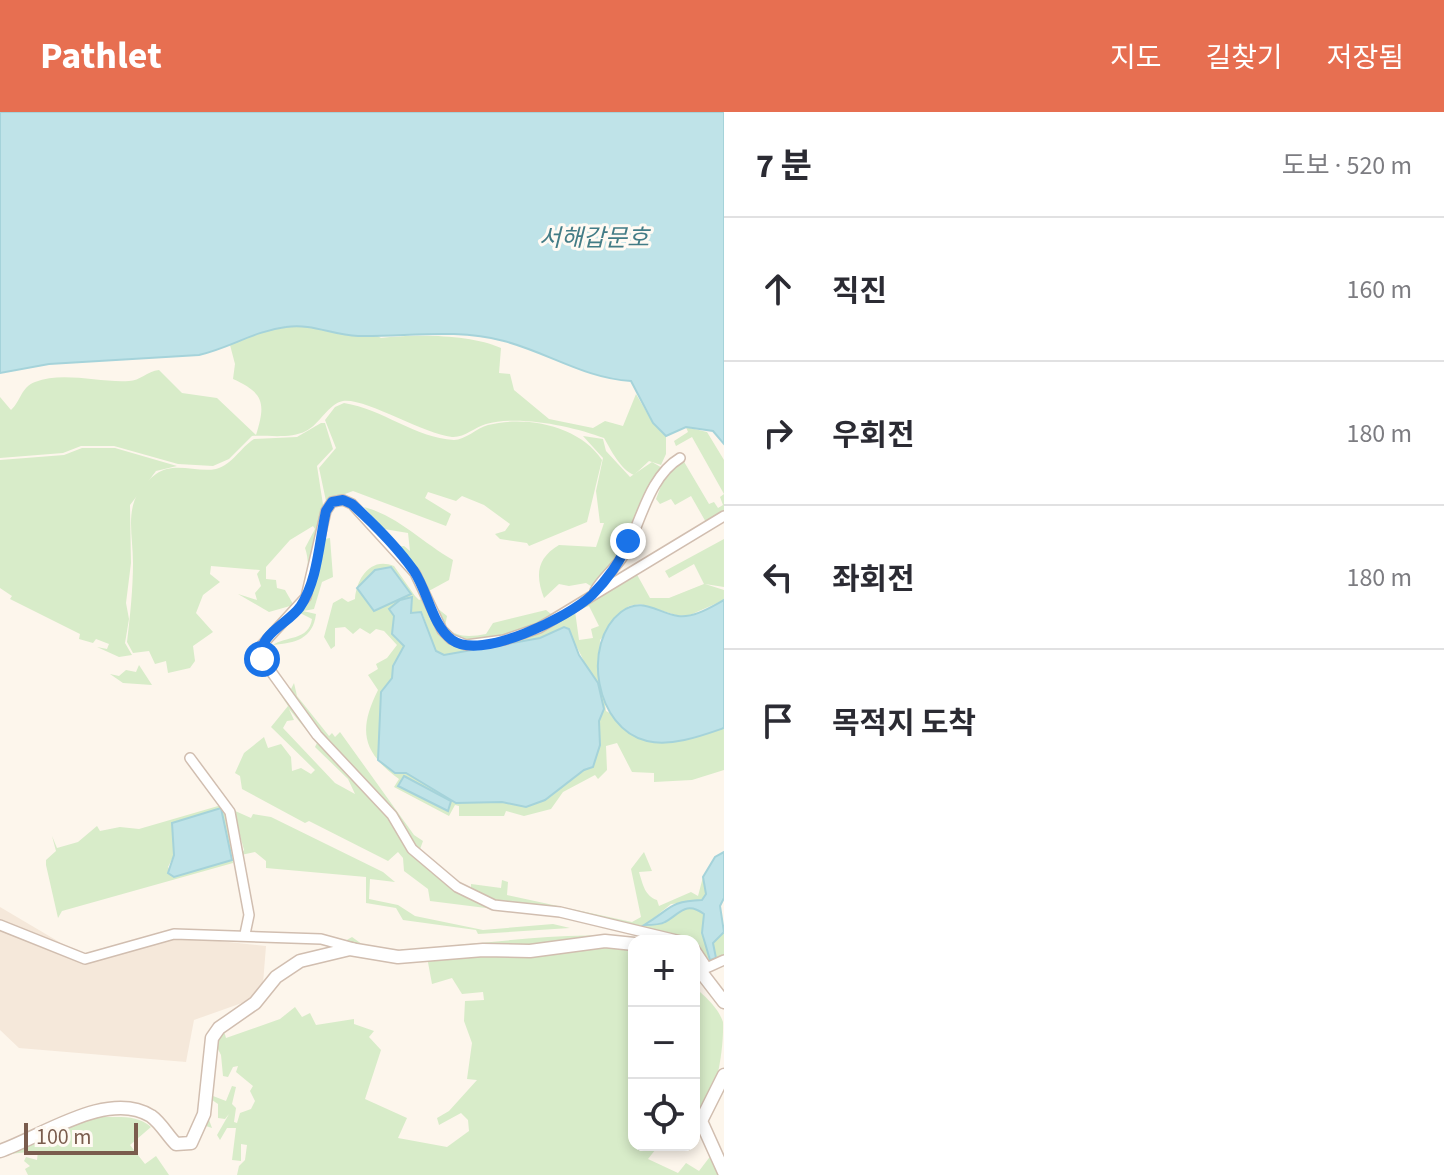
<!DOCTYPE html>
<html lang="ko">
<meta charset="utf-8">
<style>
:root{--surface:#fff;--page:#f7f7f7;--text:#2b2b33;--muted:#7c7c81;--line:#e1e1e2;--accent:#e76f51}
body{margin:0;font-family:"Source Sans 3","Noto Sans KR",sans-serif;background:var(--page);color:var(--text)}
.controls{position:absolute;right:24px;bottom:24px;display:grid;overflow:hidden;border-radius:16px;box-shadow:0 4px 12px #0003}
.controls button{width:72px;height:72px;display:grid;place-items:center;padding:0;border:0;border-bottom:2px solid var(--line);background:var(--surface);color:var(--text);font:40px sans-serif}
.scale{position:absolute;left:24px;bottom:20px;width:114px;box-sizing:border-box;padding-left:8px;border:4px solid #7a5c4d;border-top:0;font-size:22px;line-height:28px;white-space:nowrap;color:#7a5c4d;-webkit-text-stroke:6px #fffaf3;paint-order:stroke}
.stop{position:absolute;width:24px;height:24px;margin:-18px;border:6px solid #1a73e8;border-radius:50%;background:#fff}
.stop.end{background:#1a73e8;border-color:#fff;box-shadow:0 2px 8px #0008}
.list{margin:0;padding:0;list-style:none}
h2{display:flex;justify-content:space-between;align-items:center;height:104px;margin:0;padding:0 32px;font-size:34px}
h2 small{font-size:26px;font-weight:400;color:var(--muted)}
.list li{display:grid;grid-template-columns:52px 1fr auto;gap:24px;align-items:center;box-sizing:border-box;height:144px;padding:0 32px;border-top:2px solid var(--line)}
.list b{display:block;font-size:30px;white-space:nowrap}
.list em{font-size:26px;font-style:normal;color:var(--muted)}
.icon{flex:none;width:44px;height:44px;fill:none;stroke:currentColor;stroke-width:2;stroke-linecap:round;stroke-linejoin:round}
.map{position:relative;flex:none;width:724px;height:1063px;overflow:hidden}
header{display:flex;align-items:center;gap:48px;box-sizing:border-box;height:112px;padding:0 40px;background:var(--accent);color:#fff}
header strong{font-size:38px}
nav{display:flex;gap:44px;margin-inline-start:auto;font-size:28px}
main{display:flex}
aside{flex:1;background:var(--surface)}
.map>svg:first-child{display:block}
</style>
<header>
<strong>Pathlet</strong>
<nav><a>지도</a><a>길찾기</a><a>저장됨</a></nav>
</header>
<main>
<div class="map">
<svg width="724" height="1063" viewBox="0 0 724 1063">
<rect width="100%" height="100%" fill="#fdf6ec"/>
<polygon fill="#f5e8da" points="0,795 88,847 173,824 266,834 262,884 194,908 186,950 19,936 0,918"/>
<g fill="#d8ecc9" fill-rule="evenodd">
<path d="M309,212L339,221L376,223L381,226C414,222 471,222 501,236L499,261L510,262L514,278L549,307L593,316L605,309L623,314L636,282L653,311L666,324V342L661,353L649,349L634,363C620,357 611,338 604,326C572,314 519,303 486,312C475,315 464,326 452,325C423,322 366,286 343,289C328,292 320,312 306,319C291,327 268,323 252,324L229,347L213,354L178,352L114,334H81L63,341L0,346V285L11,298C21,289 21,275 35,270C63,259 100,271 129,269C140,269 147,259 159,258L182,281L217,286L256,323C266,291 264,281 233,267L235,252L230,233L257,220Z"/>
<path d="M344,291C383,297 415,326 454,328C465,328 477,316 488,313C526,303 580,314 602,348L587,410L529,434L527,431L500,427L495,422L505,419L510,412L484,393L462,384L456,389L428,380L425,386L451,402L446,414L353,379L326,389L319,356L336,336L325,308L335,295Z"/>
<path d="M321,311H325L333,337L317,354L324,399L303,487L292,497L290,494L269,500L238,482L257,488L255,481L261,474L257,462L260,458L211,454L210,462L220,470L203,483L196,501L213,520L193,534L195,549L190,556L168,561L166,549L155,552L149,539L133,541L127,530C130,506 133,476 133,451C133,417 121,387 156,362C175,349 196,361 216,357C233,352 240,336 254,327L297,325ZM313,414L315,417L305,436C311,452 308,481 293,492L285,478L277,476L276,468L266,467V455L290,428Z"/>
<polygon points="686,315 707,320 724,348 724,402 707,412 691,384 675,393 671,387 660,392 656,387 667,358 683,348 709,392 714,390 718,396 723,393 720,385 724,382 692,325 676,334 674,329 688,320"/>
<path d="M583,324L603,327L606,339L630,365L652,350L664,357L624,437L593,481L555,502L594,476L586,471L569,474L559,472L544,486C535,463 537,446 559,433L596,435L604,411H600L596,379L603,346Z"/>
<polygon points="82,336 115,336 177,354 156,359 130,393 131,451 126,491 129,507 125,531 132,543 119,545 97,535 107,537 109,532 96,527 93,531 79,527 80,522 10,487 12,484 0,476 0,348 64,343"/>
<path d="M333,394L324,427L330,426L333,465L322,470L314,497L303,499L316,502C313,527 295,531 273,533C285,524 309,529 312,507L298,500L327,401Z"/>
<path d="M364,395C398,404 423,431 453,448L449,468L427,480L396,435L404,434L410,439L408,421L384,417Z"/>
<path d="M724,427V475L705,472L724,478V488L690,503L679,504L640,492L629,494L600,528L599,550L606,599L663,631L724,616V658L692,668L654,670V661L632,660L617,631L606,634L607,658L598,667L595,663L563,680L551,697L524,704L506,699L504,704H459V694L455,693L449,704L394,675L399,667C362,640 358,618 378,578L368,563L378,557L376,552L387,546L397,533L384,519L376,517L370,522L360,516L353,522L345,515L335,516V534L331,537L324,525L333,491L342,486L348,490L355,487C356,468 370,444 394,454L415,484L419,488L426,485L453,531L520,526L635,459L650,486H669L704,472L694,452L669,466L665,459ZM589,494L599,514L591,517L593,526L579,528L575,499ZM411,502L423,503L436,539L444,543L540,526L563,515C592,551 611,611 593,655L584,657L545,688L526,695L502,690L457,691L406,661H395L378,648L381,581L392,567L393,554L404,534L395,526L394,504Z"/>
<path d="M432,492L447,504L445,514C456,526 470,525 486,522L493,511L546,498L555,505C531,517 471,545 447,521C441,514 437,501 432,492Z"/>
<polygon points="139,553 152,573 123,571 110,562 119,564 126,558 136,560"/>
<path d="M262,554L369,677L411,738L494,797L430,789L428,777L404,759L403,746L398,740L388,749L309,709L305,711L242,677L240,664L235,661L244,641L264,625L268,636L281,632L291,645L292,659L301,656L311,662L315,658L271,615L288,594ZM289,597L317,631L315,635L348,667L355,682L335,671L283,616L287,609L294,608Z"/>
<polygon points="294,571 297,584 329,624 332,621 335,625 340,620 414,723 423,729 419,740 429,745 426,749 330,635 286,574 291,577"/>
<path d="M225,692L233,751L62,799L58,806L46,753V748L56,739L52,724L57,736L78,730L97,714L100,719L120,715L139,717ZM221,696L231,748L174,765L168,755L174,743L172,711Z"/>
<polygon points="233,698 251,706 253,702 271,705 383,760 395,770 370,767 369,787 398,793 415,804 483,818 553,812 570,816 478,822 476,818 403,808 396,796 366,791 366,765 266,756 266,749 255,740 241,743 244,738"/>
<path d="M644,740L652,759L639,760C643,773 645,784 657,788L659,794L691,780L698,784L703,765L705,768L706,782L702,789L671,792L650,809L653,813C671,804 685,788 704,802L702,821L712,831L724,820V846L707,849L694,834V829L505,794L471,777V772L501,776L502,768L508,770L507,783L632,810L641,805L631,757Z"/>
<path d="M249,819L319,823L345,829L352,825L366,835L396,842L402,837C419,845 439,835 457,833C521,828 588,817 651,829L606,827L530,837L483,836L398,844L319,825Z"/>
<path d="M606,831L634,834H623L634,840V1033H659L648,1047L678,1061L686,1051L699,1059L712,1042L699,1014L694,1013L697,1011L700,1013L724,1063H237L239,1054L245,1048L247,1033L241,1032V1049L232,1048L236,1016H227L220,1028L217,1023L229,1002L225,1007L218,1006V992L212,988L208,1005L212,1016L206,1014C199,1027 192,1038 176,1036C144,1005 150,999 101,1001L104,1005C121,1005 138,1003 151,1015L130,1033L145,1052L156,1044L169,1063H28L25,1057L30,1054L24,1049L26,1045L37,1048L38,1039L0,1043L78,1006L90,1002L94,1007L92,1002C136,989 149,1006 177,1035C218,1040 202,944 218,922L224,919L226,926L280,907L295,895L302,905L310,901L316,913L354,907V912L374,919L369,925L381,938L365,987L407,1006L398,1026L447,1035L469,1019L468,1008L461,1001L439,1013L437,1006L449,999L477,968L467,967L472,931L464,909L465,889L484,888L483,880L462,882L452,866L432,872L427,845L484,839L555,838ZM216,933L221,943L223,964L228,965L233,955L238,954L236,960L253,974L250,979L255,989L251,997L240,1001L237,1011L234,1010L236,996L232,992L236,975L232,974L226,989L213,984L212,941Z"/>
<path d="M694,879L700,880C709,888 719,898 723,910C724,938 716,993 694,1011Z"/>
</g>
<g fill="#bfe3e8" stroke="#a5d3da" stroke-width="2">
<path d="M0,0H724V332L713,319L686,315L666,324L653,311L631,269C584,266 549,241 504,229C455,216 407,225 358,224C332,223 312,211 286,215C254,219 230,236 199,243L49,252L0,261Z"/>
<polygon points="391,455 411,482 374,499 357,476 375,458"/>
<polygon points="412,485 411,501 421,500 436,539 444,543 540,526 564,515 569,517 579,543 598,571 604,597 599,609 600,633 593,655 584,658 545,688 526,695 502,690 456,691 406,661 395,661 378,648 381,580 392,566 393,554 404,534 392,522 394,504 389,497 400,488"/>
<path d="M724,488V616C701,624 671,635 647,629C595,617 581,531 621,500C642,484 657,501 678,504C694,506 711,495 724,488Z"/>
<polygon points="404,664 451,689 448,699 398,674"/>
<polygon points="221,696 232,748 174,765 168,761 174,743 172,711"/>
<path d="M724,740V786L720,794L724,820L713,831L716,846L710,848L702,821L704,802C685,788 679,803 665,810C660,813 649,813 644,813C671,797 669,789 702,788L706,782L703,765L715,745Z"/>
</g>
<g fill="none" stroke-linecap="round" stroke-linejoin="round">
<g stroke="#d1beb0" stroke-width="12">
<g id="minor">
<path d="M595,479C602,466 615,457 623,444C640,414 648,365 680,346"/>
<polyline points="190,646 230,700 249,803 245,822"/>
<polyline points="0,813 85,847 174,822 321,827 354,836"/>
<polyline points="681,829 560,800 494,793 457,775 412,737 392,703 317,623 262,547 261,534 306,485 326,399 332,390 343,388 352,392 415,461 442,518 451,527 466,533 504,528 539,516 724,404"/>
<polyline points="694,836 706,854"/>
<polyline points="702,858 724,848"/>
</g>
</g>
<g stroke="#d1beb0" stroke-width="15">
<g id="tertiary">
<polyline points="694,851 724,890"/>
<polyline points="724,963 701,1009 724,1060"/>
<path d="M0,1039C41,1025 108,977 151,1004C161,1011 167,1023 176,1032L191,1031L204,1002L212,926L219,916L255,891L276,865L300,849L350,837L398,845L483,838L530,839L605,829L634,832"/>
</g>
</g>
<use href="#minor" stroke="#fff" stroke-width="9"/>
<use href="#tertiary" stroke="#fff" stroke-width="12"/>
</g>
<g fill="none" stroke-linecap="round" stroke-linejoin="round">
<path stroke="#1a73e8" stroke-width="10" d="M262,547C257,522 288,512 300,495C318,468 319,430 326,399L332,390L343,388L352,392C374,412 397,435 414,459C428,480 432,513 452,528C481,549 569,505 592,483C605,470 623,447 628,429"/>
</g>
<g text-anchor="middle" stroke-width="6" stroke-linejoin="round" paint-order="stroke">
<g font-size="24" font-style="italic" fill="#437c86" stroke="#fffaf3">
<text x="594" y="134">서해갑문호</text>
</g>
</g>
</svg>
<div class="controls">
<button>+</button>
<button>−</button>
<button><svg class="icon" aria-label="locate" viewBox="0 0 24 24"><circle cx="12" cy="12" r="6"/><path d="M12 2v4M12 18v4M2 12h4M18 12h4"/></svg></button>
</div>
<div class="scale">100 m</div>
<div class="stop" style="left:262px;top:547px"></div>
<div class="stop end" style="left:628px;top:429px"></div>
</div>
<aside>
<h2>7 분<small>도보 · 520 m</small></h2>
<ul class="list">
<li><svg class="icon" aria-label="ahead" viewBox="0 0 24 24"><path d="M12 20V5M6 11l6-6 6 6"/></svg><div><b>직진</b></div><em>160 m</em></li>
<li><svg class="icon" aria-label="right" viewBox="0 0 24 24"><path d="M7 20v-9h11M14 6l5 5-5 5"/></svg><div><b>우회전</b></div><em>180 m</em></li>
<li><svg class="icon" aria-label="left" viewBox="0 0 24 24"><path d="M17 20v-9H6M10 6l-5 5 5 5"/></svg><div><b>좌회전</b></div><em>180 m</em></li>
<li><svg class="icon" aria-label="arrive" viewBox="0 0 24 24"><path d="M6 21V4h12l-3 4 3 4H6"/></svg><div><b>목적지 도착</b></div></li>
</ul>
</aside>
</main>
